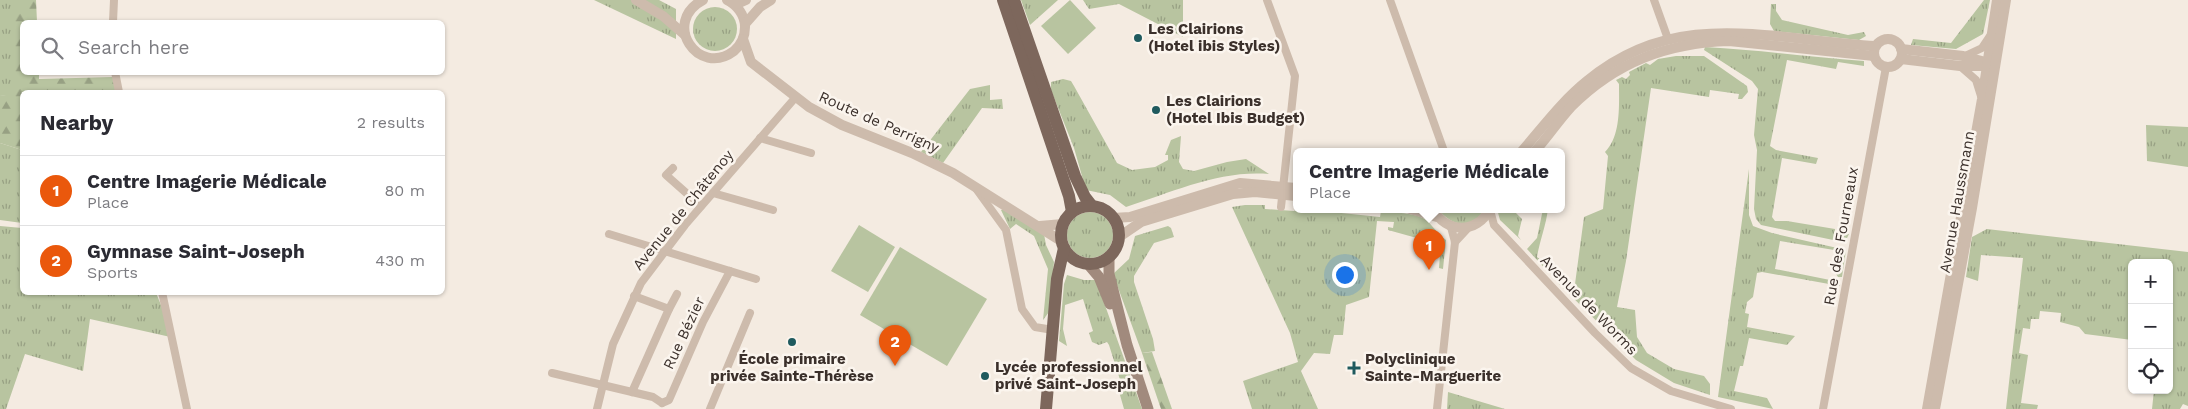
<!DOCTYPE html>
<meta charset="utf-8">
<style>
:root{--surface:#fff;--page:#f7f7f7;--text:#2b2b33;--muted:#7c7c81;--line:#e1e1e2;--accent:#ea580c}
body{margin:0;font-family:"Work Sans",sans-serif;background:var(--page);color:var(--text)}
.controls{position:absolute;right:15px;bottom:15px;display:grid;overflow:hidden;border-radius:8px;box-shadow:0 1px 4px #0004}
.controls button{width:45px;height:45px;display:grid;place-items:center;padding:0;border:0;border-bottom:1px solid var(--line);background:var(--surface);color:var(--text);font:25px sans-serif}
.you{position:absolute;left:1344px;top:274px;width:18px;height:18px;margin:-12px;border:4px solid #fff;border-radius:50%;background:#1a73e8;box-shadow:0 0 0 8px #1a73e833}
.badge{display:grid;place-items:center;width:32px;height:32px;border-radius:50%;background:var(--accent);color:#fff;font-size:16px;font-weight:700}
.pin{position:absolute;translate:-50% -41px;filter:drop-shadow(0 1px 2px #0008)}
.pin::after{content:'';position:absolute;top:26px;width:18px;height:15px;background:inherit;clip-path:polygon(0 0,100% 0,50% 100%)}
.popup{position:absolute;left:1293px;top:148px;width:272px;height:65px;box-sizing:border-box;display:grid;place-content:center;border-radius:8px;background:var(--surface);filter:drop-shadow(0 1px 4px #0005);font-size:16px;white-space:nowrap;color:var(--muted)}
.popup b{font-size:19px;color:var(--text)}
.popup::after{content:'';position:absolute;left:50%;top:100%;margin-left:-10px;border:10px solid transparent;border-top-color:var(--surface)}
.list{margin:0;padding:0;list-style:none}
h2{display:flex;justify-content:space-between;align-items:center;height:65px;margin:0;padding:0 20px;font-size:21px}
h2 small{font-size:16px;font-weight:400;color:var(--muted)}
.list li{display:grid;grid-template-columns:32px 1fr auto;gap:15px;align-items:center;box-sizing:border-box;height:70px;padding:0 20px;border-top:1px solid var(--line)}
.list b{display:block;font-size:19px;white-space:nowrap}
.list p{margin:0;font-size:16px;white-space:nowrap;color:var(--muted)}
.list em{font-size:16px;font-style:normal;color:var(--muted)}
.icon{flex:none;width:28px;height:28px;fill:none;stroke:currentColor;stroke-width:2;stroke-linecap:round;stroke-linejoin:round}
.map{position:relative;flex:none;width:2188px;height:409px;overflow:hidden}
.search{position:absolute;background:var(--surface);box-shadow:0 1px 4px #0004;left:20px;top:20px;width:425px;height:55px;display:flex;align-items:center;gap:12px;box-sizing:border-box;padding:0 18px;border-radius:8px;color:var(--muted);font-size:19px}
.panel{position:absolute;background:var(--surface);box-shadow:0 1px 4px #0004;left:20px;top:90px;width:425px;height:205px;border-radius:8px}
.map>svg:first-child{display:block}
</style>
<div class="map">
<svg width="2188" height="409" viewBox="0 0 2188 409">
<defs>
<pattern id="grass-tufts" width="24" height="20" patternUnits="userSpaceOnUse" patternTransform="scale(1.25)"><rect width="24" height="20" fill="#b8c4a0"/><path d="M3 7l-1-3M5 7V3M7 7l1-3M15 17l-1-3M17 17v-4M19 17l1-3" fill="none" stroke="#97a083"/></pattern>
<pattern id="forest-firs" width="22" height="20" patternUnits="userSpaceOnUse" patternTransform="scale(1.25)"><rect width="22" height="20" fill="#b8c4a0"/><path d="M5 1l3.5 6h-7zM16 11l3.5 6h-7z" fill="#97a083"/></pattern>
</defs>
<rect width="100%" height="100%" fill="#f4ebe1"/>
<g fill="url(#grass-tufts)">
<polygon points="0,0 12,0 12,95 0,96"/>
<polygon points="594,0 659,0 676,9 676,39"/>
<polygon points="1021,0 1058,0 1030,25"/>
<polygon points="1083,0 1183,0 1183,37 1119,4 1089,9"/>
<polygon points="1984,0 1990,0 1983,34 1956,49 1911,45 1913,39 1951,43"/>
<polygon points="1771,4 1776,4 1776,11 1782,20 1848,35 1864,32 1866,36 1859,40 1774,31 1770,24"/>
<circle cx="715" cy="29" r="22"/>
<path d="M1705,47C1759,50 1811,57 1864,61V66L1838,62L1836,69L1787,60L1770,146L1776,150L1818,158L1816,164L1782,158L1772,217L1775,221H1787L1835,229V232L1849,234L1847,238L1838,241L1761,225L1756,219L1754,209L1757,150L1754,135L1758,89L1752,81L1704,50Z"/>
<path d="M1676,56H1704L1747,86L1748,92L1742,99H1738L1739,94L1710,90L1709,97L1651,88L1626,261L1617,307L1635,310L1637,337L1647,353L1674,369L1704,376L1710,384V395L1674,383L1636,360L1557,282L1561,279L1564,283L1575,284L1584,217L1603,209L1608,156L1605,152C1621,136 1619,106 1619,84L1616,80L1622,77L1626,79L1630,75L1629,72L1646,63L1650,65L1658,59Z"/>
<path d="M1063,79L1071,81L1074,86L1117,163L1132,170L1155,167L1168,160V155H1165L1171,140L1181,136L1179,162L1183,169L1194,171L1227,162L1246,159L1269,174C1219,170 1173,192 1126,207L1110,195L1086,190L1074,148L1051,90V82Z"/>
<polygon points="990,85 990,100 1002,99 1003,109 982,108 943,163 921,152 970,89"/>
<polygon points="2146,125 2188,127 2188,167 2147,161"/>
<polygon points="0,143 22,150 22,223 0,220"/>
<polygon points="1749,169 1749,215 1753,226 1772,233 1846,250 1842,277 1838,277 1836,274 1840,251 1780,241 1775,269 1840,282 1840,286 1762,272 1757,273 1753,297 1747,302 1745,313 1749,314 1747,327 1795,336 1787,345 1749,338 1743,366 1740,366 1734,391 1767,398 1773,409 1718,397"/>
<path d="M1245,205H1265V209L1294,211L1297,209H1303L1380,217L1381,211C1394,213 1415,212 1426,220C1433,226 1438,234 1446,240L1443,269L1439,268L1440,254L1435,248L1424,245V240L1388,230V227L1393,228L1394,222L1377,221L1369,297L1346,305L1343,335H1334L1330,354L1314,353L1301,371L1318,409H1252L1243,381L1298,362L1290,333L1232,207Z"/>
<polygon points="1004,209 1044,234 1046,245 1054,262 1049,312 1043,320 1048,269 1034,236 1016,224 1010,229 1001,210"/>
<path d="M1438,209H1484C1473,232 1451,226 1438,209Z"/>
<polygon points="1497,209 1514,209 1515,212 1522,219 1518,236 1521,240 1500,220"/>
<path d="M1543,209H1548C1546,225 1540,240 1537,257L1548,266V272L1527,249L1537,238Z"/>
<circle cx="1090" cy="235" r="23"/>
<polygon points="0,226 22,228 22,292 156,293 175,338 90,319 83,371 25,354 6,409 0,409"/>
<polygon points="1168,226 1171,228 1174,237 1154,243 1134,276 1134,282 1153,339 1155,351 1142,353 1113,274 1129,259 1135,236"/>
<polygon points="1987,229 2188,252 2188,406 2183,404 2180,409 2152,409 2154,390 2169,390 2169,263 2132,263 2132,340 2085,334 2079,327 2060,322 2061,313 2040,311 2039,319 2031,319 2030,329 2023,328 2019,353 2028,355 2021,403 2038,405 2037,409 2006,409 2023,258 1981,255 1978,281 1966,277 1972,237"/>
<polygon points="1067,275 1084,280 1096,280 1142,409 1124,409 1118,388 1122,386 1109,345 1107,342 1099,345 1092,342 1089,333 1093,331 1083,299 1065,305 1063,329 1067,346 1059,341 1064,284"/>
<polygon points="1448,392 1505,409 1447,409"/>
</g>
<g fill="url(#forest-firs)">
<polygon points="12,0 36,0 37,22 22,22 22,72 39,73 39,79 113,77 116,92 22,92 22,150 0,143 0,96 12,94"/>
<polygon points="1152,352 1172,409 1161,409 1142,353"/>
</g>
<g fill="#b8c4a0">
<polygon points="1070,0 1096,28 1068,54 1041,26"/>
<polygon points="859,225 895,247 868,292 831,271"/>
<polygon points="900,247 987,299 947,366 860,315"/>
</g>
<g fill="none" stroke-linecap="round" stroke-linejoin="round">
<g stroke="#cdbbac" stroke-width="8">
<polyline points="1267,0 1295,76 1281,207"/>
<polyline points="1390,0 1444,151"/>
<polyline points="1654,0 1668,39"/>
<polyline points="113,22 114,0"/>
<polyline points="1965,56 1982,48 1990,36"/>
<polyline points="1960,66 1976,80 1981,96"/>
<polyline points="115,72 119,92"/>
<polyline points="760,138 811,153"/>
<polyline points="673,168 666,175 701,206"/>
<polyline points="977,190 1006,230 1022,309 1035,327 1053,330"/>
<polyline points="713,193 773,210"/>
<polyline points="1490,210 1494,225 1595,333 1631,368 1671,391 1731,409"/>
<polyline points="609,234 756,279"/>
<polyline points="1455,242 1468,228"/>
<polyline points="162,292 187,409"/>
<polyline points="669,309 677,294"/>
<polyline points="552,373 653,397 662,403"/>
<polyline points="632,392 669,309 634,296"/>
<polyline points="662,403 669,400 703,322 730,271"/>
<polyline points="597,409 613,344 641,283 685,225 795,98"/>
<polyline points="710,409 750,313"/>
<polyline points="1437,409 1455,242 1451,227"/>
<polyline points="1823,409 1886,67"/>
</g>
<g stroke="#cdbbac" stroke-width="10">
<polyline points="636,0 663,16 685,35"/>
<path d="M703,0C661,22 698,78 734,51C741,45 745,36 745,27C745,15 737,5 727,0"/>
<polyline points="731,2 737,4 746,0"/>
<polyline points="745,24 760,7 771,0"/>
<circle cx="1888" cy="53" r="14"/>
<polyline points="743,39 751,62 809,107 842,125 912,153 953,173 1061,241"/>
<polyline points="1901,49 1963,56 1993,64"/>
<polyline points="1901,59 1960,66 1985,66"/>
<path d="M1522,151C1543,127 1562,101 1587,81C1677,6 1771,40 1875,46"/>
<path d="M1535,151C1548,137 1558,121 1571,107C1616,62 1667,43 1729,41L1874,56"/>
<polyline points="1410,209 1437,217"/>
<path d="M1433,209C1446,234 1477,234 1490,209"/>
<polyline points="1113,218 1130,217 1240,183 1296,188"/>
<polyline points="1040,226 1063,224"/>
<polyline points="1119,237 1141,222 1233,194 1255,192 1296,196"/>
<polyline points="1927,409 1982,99 1997,0"/>
<polyline points="1935,409 1972,208 2006,0"/>
</g>
<g stroke="#a18a7d" stroke-width="11">
<polyline points="1109,257 1109,274 1127,345 1148,409"/>
<polyline points="1088,264 1099,277 1110,304"/>
</g>
<g stroke="#7d675c" stroke-width="12">
<polyline points="1003,0 1069,196 1072,212"/>
<polyline points="1014,0 1075,176 1085,197 1092,206"/>
<circle cx="1090" cy="235" r="29"/>
<polyline points="1046,409 1057,279 1064,248"/>
</g>
</g>
<g fill="#1f5a5e" stroke="#fbf5ee" stroke-width="2">
<circle cx="1138" cy="38" r="5"/>
<circle cx="1156" cy="110" r="5"/>
<circle cx="792" cy="342" r="5"/>
<path d="M1351.5 360.5h5v5h5v5h-5v5h-5v-5h-5v-5h5z"/>
<circle cx="985" cy="376" r="5"/>
</g>
<g text-anchor="middle" stroke-width="5" stroke-linejoin="round" paint-order="stroke">
<g font-size="15" font-weight="bold" fill="#3b302b" stroke="#fbf5ee" text-anchor="start">
<text x="1148" y="34">Les Clairions<tspan x="1148" dy="17">(Hotel ibis Styles)</tspan></text>
<text x="1166" y="106">Les Clairions<tspan x="1166" dy="17">(Hotel Ibis Budget)</tspan></text>
<text x="792" y="364" text-anchor="middle">École primaire<tspan x="792" dy="17">privée Sainte-Thérèse</tspan></text>
<text x="1365" y="364">Polyclinique<tspan x="1365" dy="17">Sainte-Marguerite</tspan></text>
<text x="995" y="372">Lycée professionnel<tspan x="995" dy="17">privé Saint-Joseph</tspan></text>
</g>
<g font-size="15" fill="#3b302b" stroke="#fbf5ee">
<text transform="translate(879 122) rotate(24)" y="5">Route de Perrigny</text>
<text transform="translate(1957 202) rotate(-80)" y="5">Avenue Haussmann</text>
<text transform="translate(683 210) rotate(-51)" y="5">Avenue de Châtenoy</text>
<text transform="translate(1841 236) rotate(-80)" y="5">Rue des Fourneaux</text>
<text transform="translate(1589 305) rotate(46)" y="5">Avenue de Worms</text>
<text transform="translate(684 333) rotate(-65)" y="5">Rue Bézier</text>
</g>
</g>
</svg>
<div class="controls">
<button>+</button>
<button>−</button>
<button><svg class="icon" aria-label="locate" viewBox="0 0 24 24"><circle cx="12" cy="12" r="6"/><path d="M12 2v4M12 18v4M2 12h4M18 12h4"/></svg></button>
</div>
<div class="you"></div>
<div class="pin badge" style="left:1429px;top:270px">1</div>
<div class="popup"><b>Centre Imagerie Médicale</b>Place</div>
<div class="pin badge" style="left:895px;top:366px">2</div>
<div class="search"><svg class="icon" aria-label="search" viewBox="0 0 24 24"><circle cx="10" cy="10" r="6"/><path d="M15 15l6 6"/></svg>Search here</div>
<section class="panel">
<h2>Nearby<small>2 results</small></h2>
<ul class="list">
<li><span class="badge">1</span><div><b>Centre Imagerie Médicale</b><p>Place</p></div><em>80 m</em></li>
<li><span class="badge">2</span><div><b>Gymnase Saint-Joseph</b><p>Sports</p></div><em>430 m</em></li>
</ul>
</section>
</div>
